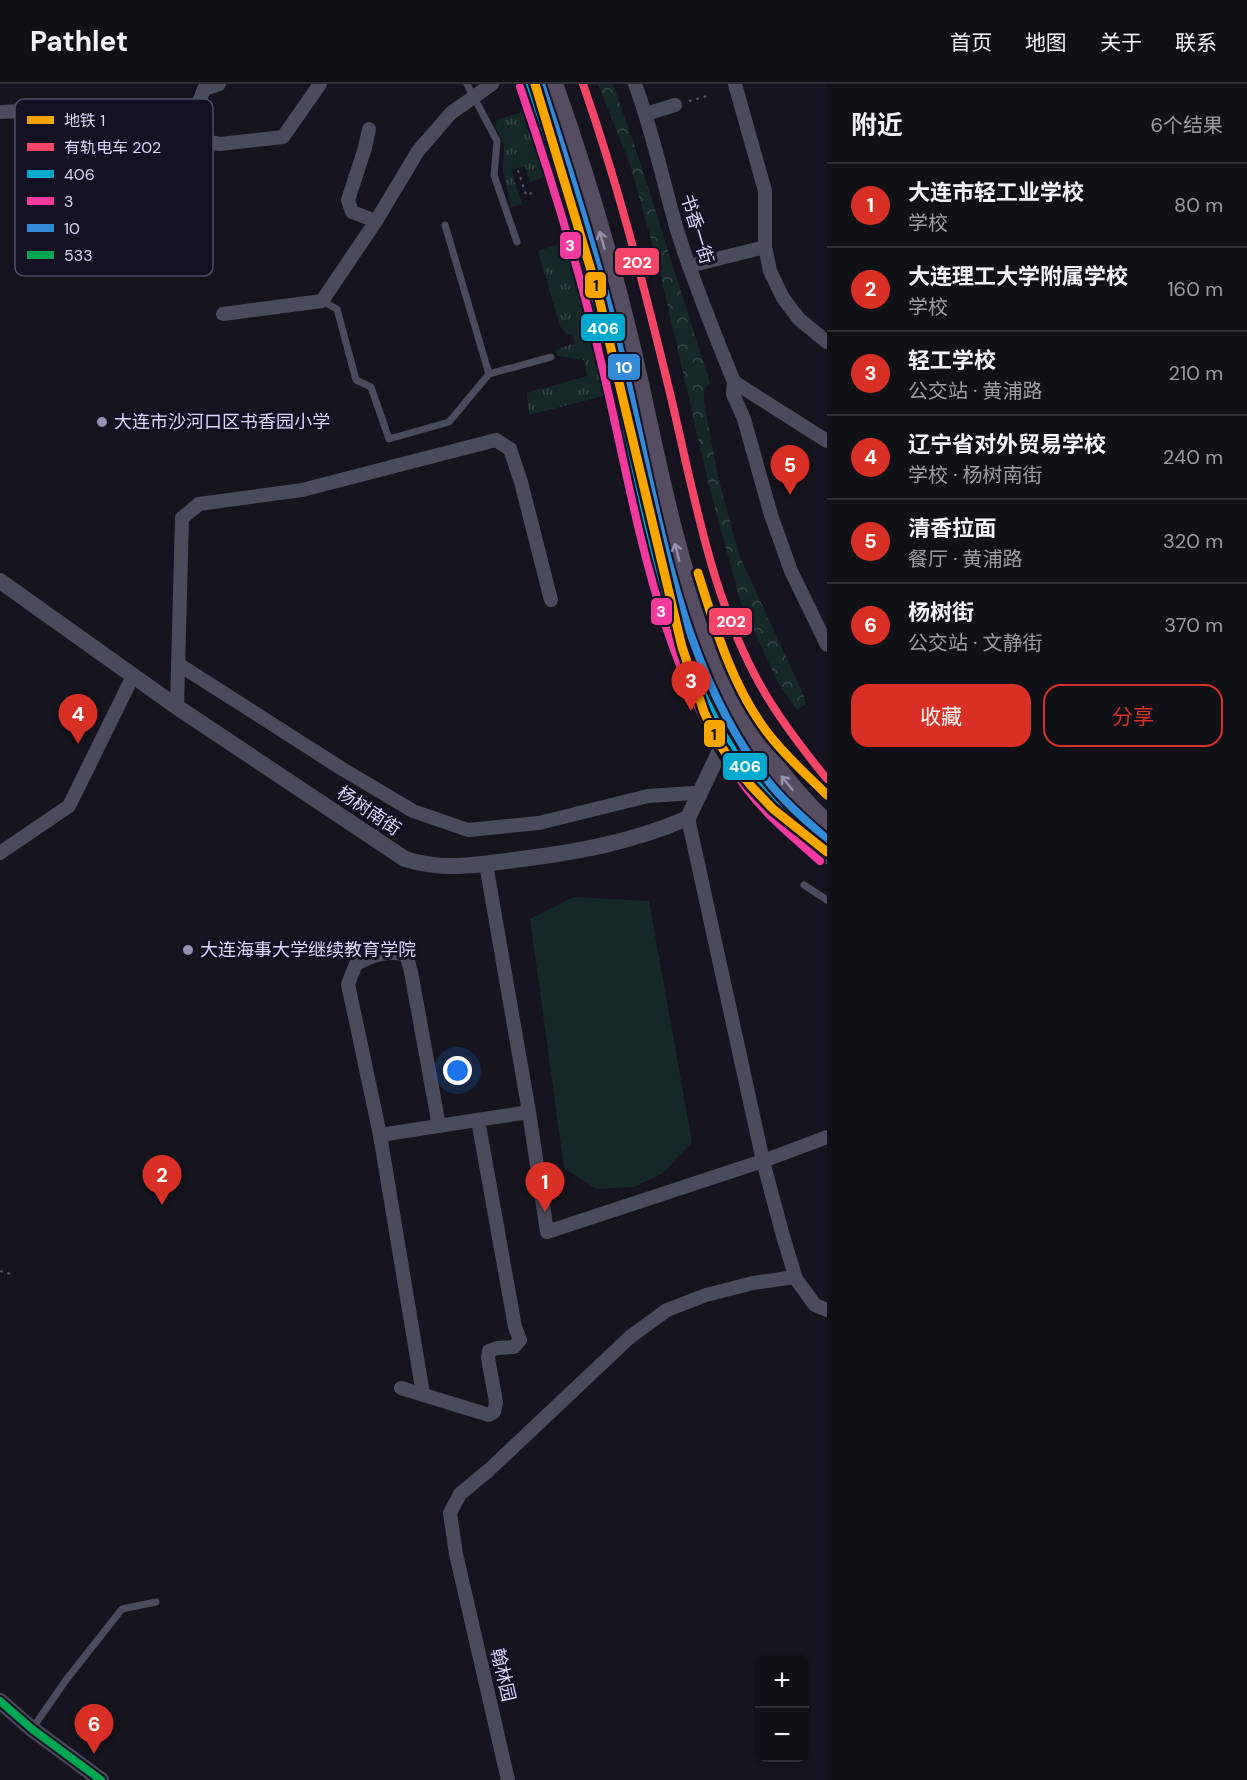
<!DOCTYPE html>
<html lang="zh">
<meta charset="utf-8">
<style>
:root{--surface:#101017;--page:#191920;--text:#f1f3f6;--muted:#9c9da1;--line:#303036;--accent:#d93025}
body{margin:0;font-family:"DM Sans","Noto Sans SC",sans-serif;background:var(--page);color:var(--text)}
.controls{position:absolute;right:18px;bottom:18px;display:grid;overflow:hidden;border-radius:12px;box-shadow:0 2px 4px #0004}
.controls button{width:54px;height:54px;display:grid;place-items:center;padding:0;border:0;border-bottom:2px solid var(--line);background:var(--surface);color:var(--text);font:30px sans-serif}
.you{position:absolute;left:458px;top:987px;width:21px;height:21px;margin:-15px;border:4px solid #fff;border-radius:50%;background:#1a73e8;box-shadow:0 0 0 9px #1a73e833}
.badge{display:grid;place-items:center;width:39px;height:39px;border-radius:50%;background:var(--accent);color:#fff;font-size:20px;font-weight:700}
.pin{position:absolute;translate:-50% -50px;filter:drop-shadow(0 2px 3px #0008)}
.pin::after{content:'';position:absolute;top:32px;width:21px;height:18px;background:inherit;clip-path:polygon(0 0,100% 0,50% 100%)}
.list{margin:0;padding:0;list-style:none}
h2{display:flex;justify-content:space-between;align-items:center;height:78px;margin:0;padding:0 24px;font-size:26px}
h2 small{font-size:20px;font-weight:400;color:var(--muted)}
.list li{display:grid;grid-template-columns:39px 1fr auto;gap:18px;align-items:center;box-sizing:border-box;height:84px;padding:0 24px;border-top:2px solid var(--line)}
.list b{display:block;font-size:22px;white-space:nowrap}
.list p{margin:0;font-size:20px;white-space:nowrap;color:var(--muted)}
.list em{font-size:20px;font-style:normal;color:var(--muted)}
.actions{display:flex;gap:12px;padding:18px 24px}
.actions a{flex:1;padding:14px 0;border:2px solid var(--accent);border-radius:18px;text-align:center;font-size:21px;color:var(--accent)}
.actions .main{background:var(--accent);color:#fff}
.map{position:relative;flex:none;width:827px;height:1696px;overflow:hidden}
header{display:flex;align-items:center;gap:36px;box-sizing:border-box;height:84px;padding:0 30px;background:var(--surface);border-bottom:2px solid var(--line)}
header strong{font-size:28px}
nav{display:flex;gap:33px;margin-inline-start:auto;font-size:21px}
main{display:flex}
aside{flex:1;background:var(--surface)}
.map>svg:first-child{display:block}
</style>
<header>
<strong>Pathlet</strong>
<nav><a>首页</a><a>地图</a><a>关于</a><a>联系</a></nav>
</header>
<main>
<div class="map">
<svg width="827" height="1696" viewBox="0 0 827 1696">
<defs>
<pattern id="grass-tufts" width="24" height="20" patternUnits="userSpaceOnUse" patternTransform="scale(1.5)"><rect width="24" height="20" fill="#152928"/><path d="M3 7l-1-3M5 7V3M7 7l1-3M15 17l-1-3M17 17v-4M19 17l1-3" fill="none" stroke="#364748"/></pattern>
<pattern id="forest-crowns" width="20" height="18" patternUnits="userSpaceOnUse" patternTransform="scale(1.5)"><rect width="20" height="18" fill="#152928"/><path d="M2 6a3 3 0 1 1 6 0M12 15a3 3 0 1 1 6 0" fill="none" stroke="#364748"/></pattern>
</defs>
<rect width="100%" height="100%" fill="#16151f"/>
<g fill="url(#grass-tufts)">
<polygon points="522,28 528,31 548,92 530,98 525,82 511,86 522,120 511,123 503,86 504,60 495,42 497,36"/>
<polygon points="572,156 611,310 529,331 527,309 587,292 584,276 558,272 555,266 575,259 573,252 566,250 560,242 538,167"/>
</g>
<polygon fill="url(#forest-crowns)" points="598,0 613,0 637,69 710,299 704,305 704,318 718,393 739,471 804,612 806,620 797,626 777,597 740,516 710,406 658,180 630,80"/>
<polygon fill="#152928" points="574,813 649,817 692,1058 663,1089 634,1103 597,1105 564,1084 530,835"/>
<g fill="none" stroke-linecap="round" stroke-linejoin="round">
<g stroke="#4d5a64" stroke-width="2" stroke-dasharray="3 4.5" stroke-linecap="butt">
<polyline points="689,17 707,12"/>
<polyline points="518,86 526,111 532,109"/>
<polyline points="0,1187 11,1190"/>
</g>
<g stroke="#4b4b5e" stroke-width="7">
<polyline points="467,0 497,57 494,91 517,158"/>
<polyline points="322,217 337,225 356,296 371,303 389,355 449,338 489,290 445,141"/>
<polyline points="489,290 551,273"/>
<polyline points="804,801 827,816"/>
<polyline points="32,1645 66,1596 122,1525 156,1518"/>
</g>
<g stroke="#4b4b5e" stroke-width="14">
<path d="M635,0C653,48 663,98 677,146C693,198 714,248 734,298L733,310L744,335L771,431L791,487L827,561"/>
<polyline points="735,0 765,107 765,163 770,187 783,214 799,235 827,258"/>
<polyline points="0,28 138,22 188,48 198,56 220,60 283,53 320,0"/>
<polyline points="646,30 675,21"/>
<polyline points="369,45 365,64 348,116 352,128 376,137"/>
<polyline points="188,48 204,5 219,0"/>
<polyline points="689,182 765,163"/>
<polyline points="223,230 322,217 376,137 418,67 451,29 492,0"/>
<polyline points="734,298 827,357"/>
<polyline points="178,580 344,686 413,727 468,746 539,739 648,712 694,709"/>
<polyline points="177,623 182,434 199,420 302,406 496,356 510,365 521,398 551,516"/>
<polyline points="688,734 763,1077 783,1152 796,1195 815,1221 827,1226"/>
<polyline points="0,769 69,722 133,592"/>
<polyline points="486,780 529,1028 547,1148 763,1077 827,1053"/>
<polyline points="380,1051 529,1028"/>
<polyline points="401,1304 489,1331 494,1328 496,1318 488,1274 489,1267 497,1264 514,1263 520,1256 515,1243 478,1036"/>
<path d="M423,1310L380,1051L348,900L356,880C373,871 386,867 406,870L411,888L439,1042"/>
<polyline points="508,1696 456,1470 450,1429 460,1410 489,1386 630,1253 667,1226 706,1211 753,1199 795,1193"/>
</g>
<g stroke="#4b4b5e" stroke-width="16">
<path d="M0,497L177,623L405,775C442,787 477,781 514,776C577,768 630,759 688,734L725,656"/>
<polyline points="0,1617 32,1645 101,1696"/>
</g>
<g stroke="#574d62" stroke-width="22">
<path d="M530,0C560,86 586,172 608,261C622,318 634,376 648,433C678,566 714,683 827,769"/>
<path d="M552,0C582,84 607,169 628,256C669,428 690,615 827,742"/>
</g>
<g stroke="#131123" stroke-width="12">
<path id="bus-1" d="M530,0C562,93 590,187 613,283C645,417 668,589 756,699C777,726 802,747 827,769"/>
</g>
<g stroke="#131123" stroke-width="12">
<path id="bus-2" d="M520,3C552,96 581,191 603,286C637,429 657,583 746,704C767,732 794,754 820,777"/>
</g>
<g stroke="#131123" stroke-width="12">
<path id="bus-3" d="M541,0C572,92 600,184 623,278C656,416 676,576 763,691C781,715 804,735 827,755"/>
</g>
<g stroke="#131123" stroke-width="12">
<polyline id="bus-4" points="0,1617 32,1645 101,1696"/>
</g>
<use href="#bus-1" stroke="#00a9ce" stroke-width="8"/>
<use href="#bus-2" stroke="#f13a9d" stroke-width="8"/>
<use href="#bus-3" stroke="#338bd7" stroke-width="8"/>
<use href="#bus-4" stroke="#00a651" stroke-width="8"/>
<g stroke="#131123" stroke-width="12">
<path id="tram-1" d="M583,0C618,100 644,202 669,305C694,408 711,519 766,611C784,641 805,668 827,695"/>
</g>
<use href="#tram-1" stroke="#f34667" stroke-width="8"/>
<g stroke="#131123" stroke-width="14">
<g id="metro-1">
<polyline points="535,0 597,206 682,563 704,628 717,656 733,680 752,703 773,725 827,768"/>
<path d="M698,489C715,543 732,602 767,648C784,671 807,691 827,711"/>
</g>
</g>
<use href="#metro-1" stroke="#f7a600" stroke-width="9"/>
</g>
<defs><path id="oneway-shaft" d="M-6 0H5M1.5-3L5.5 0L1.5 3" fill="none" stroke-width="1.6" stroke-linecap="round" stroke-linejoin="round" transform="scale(1.5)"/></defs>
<g stroke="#9892ae">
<use href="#oneway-shaft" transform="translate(602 156) rotate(-106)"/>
<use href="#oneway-shaft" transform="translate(677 468) rotate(-104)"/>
<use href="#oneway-shaft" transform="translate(787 699) rotate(-129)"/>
</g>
<g fill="#9593ad" stroke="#131123" stroke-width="2">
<circle cx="102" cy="338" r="6"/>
<circle cx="188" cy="866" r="6"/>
</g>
<g text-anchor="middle" stroke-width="6" stroke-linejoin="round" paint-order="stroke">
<g font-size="18" fill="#d9d7fa" stroke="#131123">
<text transform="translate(697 145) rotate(73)" y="6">书香一街</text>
<text transform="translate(369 727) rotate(34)" y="6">杨树南街</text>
<text transform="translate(503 1591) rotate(77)" y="6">翰林园</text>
</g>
<g font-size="18" fill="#d9d7fa" stroke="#131123" text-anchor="start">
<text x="114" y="344">大连市沙河口区书香园小学</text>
<text x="200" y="872">大连海事大学继续教育学院</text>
</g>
</g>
<rect x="15" y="15" width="198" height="177" rx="9" fill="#131123" stroke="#4e4c64" stroke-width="1.5"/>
<rect x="27" y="32" width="27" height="8" fill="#f7a600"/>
<rect x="27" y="59" width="27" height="8" fill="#f34667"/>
<rect x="27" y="86" width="27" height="8" fill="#00a9ce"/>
<rect x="27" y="113" width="27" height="8" fill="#f13a9d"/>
<rect x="27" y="140" width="27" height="8" fill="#338bd7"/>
<rect x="27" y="167" width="27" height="8" fill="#00a651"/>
<g font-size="16" fill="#d9d7fa">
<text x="64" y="42">地铁 1</text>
<text x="64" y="69">有轨电车 202</text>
<text x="64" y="96">406</text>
<text x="64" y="123">3</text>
<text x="64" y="150">10</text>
<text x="64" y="177">533</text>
</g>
<g stroke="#131123" stroke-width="2">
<rect x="559" y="147" width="23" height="29" rx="6" fill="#f13a9d"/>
<rect x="614" y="163" width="46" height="29" rx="6" fill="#f34667"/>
<rect x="584" y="187" width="23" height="28" rx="6" fill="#f7a600"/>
<rect x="580" y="229" width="46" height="29" rx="6" fill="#00a9ce"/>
<rect x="607" y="269" width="34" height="28" rx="6" fill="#338bd7"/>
<rect x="650" y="513" width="23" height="29" rx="6" fill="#f13a9d"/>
<rect x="708" y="523" width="45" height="29" rx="6" fill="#f34667"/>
<rect x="703" y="635" width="23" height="29" rx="6" fill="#f7a600"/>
<rect x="722" y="668" width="46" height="29" rx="6" fill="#00a9ce"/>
</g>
<g font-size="16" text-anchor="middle" font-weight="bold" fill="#fff">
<text x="570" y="167">3</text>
<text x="637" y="184">202</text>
<text x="603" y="250">406</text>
<text x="624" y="289">10</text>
<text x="661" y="533">3</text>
<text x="731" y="543">202</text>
<text x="745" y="688">406</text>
</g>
<g font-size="16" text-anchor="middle" font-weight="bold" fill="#111">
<text x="596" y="207">1</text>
<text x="714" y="656">1</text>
</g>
</svg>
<div class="controls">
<button>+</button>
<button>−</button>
</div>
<div class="you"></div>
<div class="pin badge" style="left:545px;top:1128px">1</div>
<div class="pin badge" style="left:162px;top:1121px">2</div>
<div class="pin badge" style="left:691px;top:627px">3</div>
<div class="pin badge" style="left:78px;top:660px">4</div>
<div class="pin badge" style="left:790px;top:411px">5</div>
<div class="pin badge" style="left:94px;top:1670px">6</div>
</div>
<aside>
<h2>附近<small>6个结果</small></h2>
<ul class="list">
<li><span class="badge">1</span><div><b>大连市轻工业学校</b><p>学校</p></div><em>80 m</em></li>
<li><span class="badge">2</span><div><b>大连理工大学附属学校</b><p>学校</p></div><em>160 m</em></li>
<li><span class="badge">3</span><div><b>轻工学校</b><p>公交站 · 黄浦路</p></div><em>210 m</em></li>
<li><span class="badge">4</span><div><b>辽宁省对外贸易学校</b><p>学校 · 杨树南街</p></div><em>240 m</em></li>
<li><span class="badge">5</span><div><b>清香拉面</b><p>餐厅 · 黄浦路</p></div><em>320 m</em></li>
<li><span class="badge">6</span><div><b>杨树街</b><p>公交站 · 文静街</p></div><em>370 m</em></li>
</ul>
<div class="actions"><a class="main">收藏</a><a>分享</a></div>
</aside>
</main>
